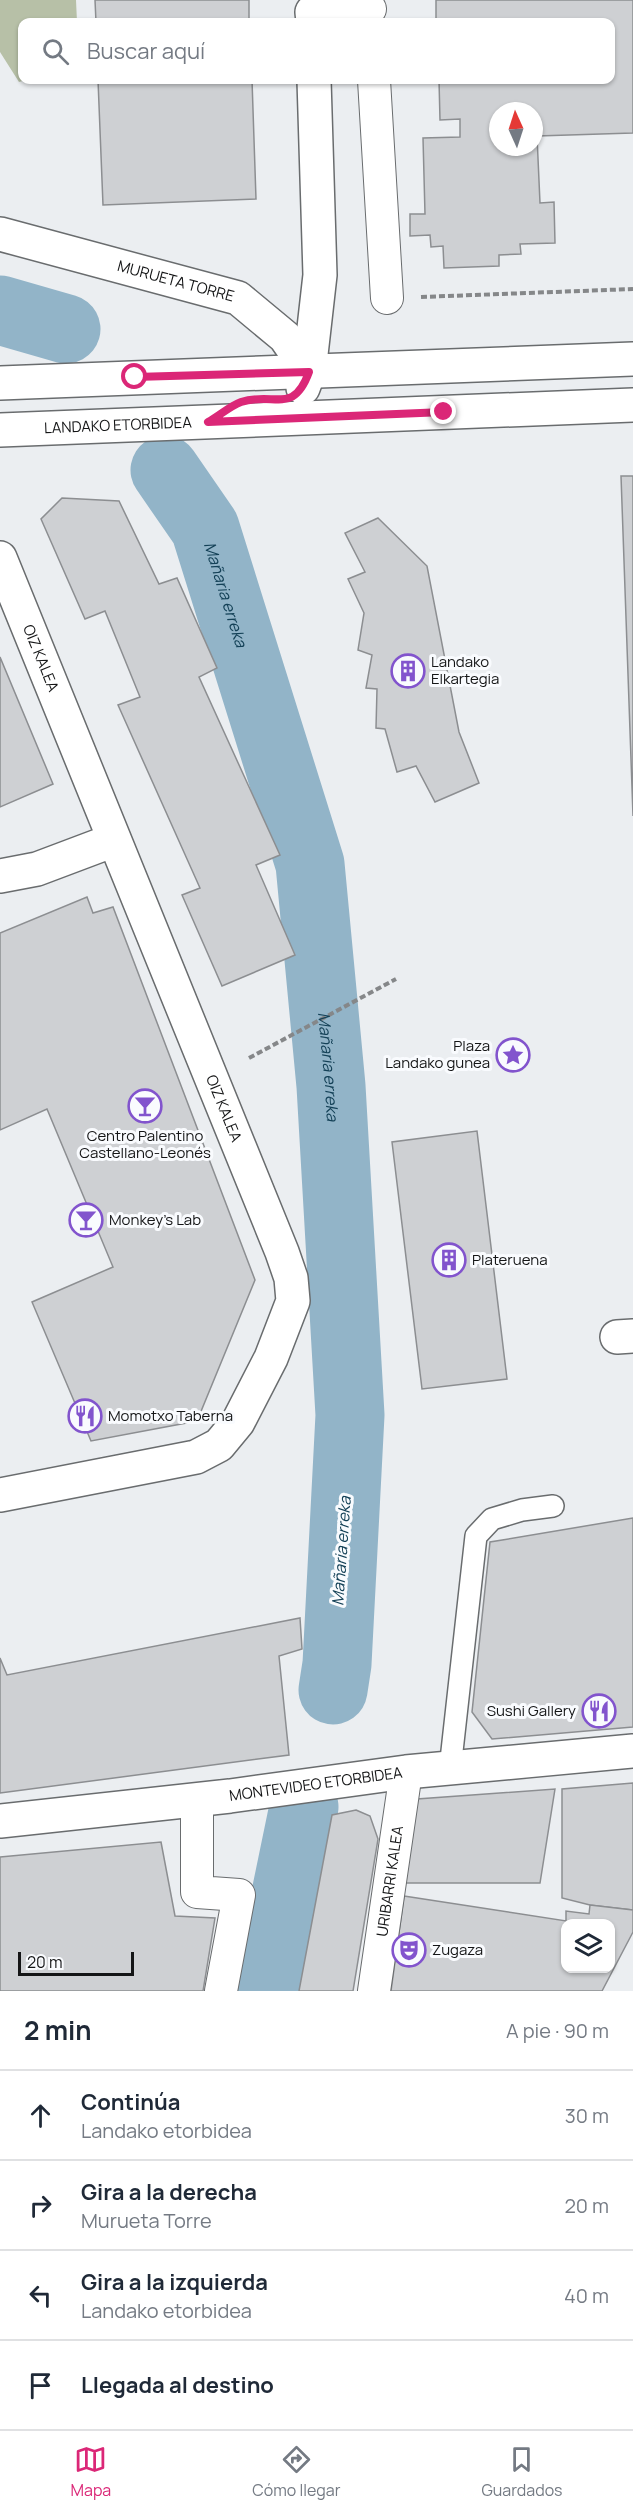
<!DOCTYPE html>
<html lang="es">
<meta charset="utf-8">
<style>
:root{--surface:#fff;--page:#f2f2f3;--text:#1f2937;--muted:#747a83;--line:#e0e1e3;--accent:#db2777}
body{margin:0;font-family:Manrope,sans-serif;background:var(--page);color:var(--text)}
.controls{position:absolute;right:18px;bottom:18px;display:grid;overflow:hidden;border-radius:12px;box-shadow:0 2px 4px #0004}
.controls button{width:54px;height:54px;display:grid;place-items:center;padding:0;border:0;border-bottom:2px solid var(--line);background:var(--surface);color:var(--text);font:30px sans-serif}
.compass{position:absolute;left:489px;top:102px;width:54px;height:54px;border-radius:50%;background:var(--surface);box-shadow:0 2px 4px #0004;rotate:357deg}
.scale{position:absolute;left:18px;bottom:15px;width:116px;box-sizing:border-box;padding-left:6px;border:3px solid #141516;border-top:0;font-size:16px;line-height:21px;white-space:nowrap;color:#141516;-webkit-text-stroke:4px #f9fbfe;paint-order:stroke}
.stop{position:absolute;width:18px;height:18px;margin:-14px;border:4px solid #db2777;border-radius:50%;background:#fff}
.stop.end{background:#db2777;border-color:#fff;box-shadow:0 2px 6px #0008}
.list{margin:0;padding:0;list-style:none}
h2{display:flex;justify-content:space-between;align-items:center;height:78px;margin:0;padding:0 24px;font-size:26px}
h2 small{font-size:20px;font-weight:400;color:var(--muted)}
.list li{display:grid;grid-template-columns:39px 1fr auto;gap:18px;align-items:center;box-sizing:border-box;height:90px;padding:0 24px;border-top:2px solid var(--line)}
.list b{display:block;font-size:22px;white-space:nowrap}
.list p{margin:0;font-size:20px;white-space:nowrap;color:var(--muted)}
.list em{font-size:20px;font-style:normal;color:var(--muted)}
.icon{flex:none;width:33px;height:33px;fill:none;stroke:currentColor;stroke-width:2;stroke-linecap:round;stroke-linejoin:round}
.map{position:relative;flex:none;width:633px;height:1991px;overflow:hidden}
.search{position:absolute;background:var(--surface);box-shadow:0 2px 4px #0004;left:18px;right:18px;top:18px;height:66px;display:flex;align-items:center;gap:15px;box-sizing:border-box;padding:0 21px;border-radius:12px;color:var(--muted);font-size:22px}
.sheet{height:438px;background:var(--surface)}
nav{display:flex;justify-content:space-around;align-items:center;box-sizing:border-box;height:84px;border-top:2px solid var(--line);background:var(--surface);font-size:16px;color:var(--muted)}
nav a{display:grid;justify-items:center;gap:3px}
nav .on{color:var(--accent)}
.map>svg:first-child{display:block}
</style>
<div class="map">
<svg width="633" height="1991" viewBox="0 0 633 1991">
<rect width="100%" height="100%" fill="#ebeef1"/>
<polygon fill="#b7c0a7" points="0,0 76,0 77,22 22,22 22,80 26,80 19,82 0,52"/>
<g fill="none" stroke-linecap="round" stroke-linejoin="round">
<g stroke="#92b4c8" stroke-width="69">
<polyline points="0,310 66,329"/>
<path id="s1" d="M165,470L205,528L310,864L331,1086L350,1415L337,1664L333,1690"/>
<polyline points="266,1991 304,1807"/>
</g>
</g>
<g fill="#ced0d3" stroke="#8c8e91" stroke-width="1.5" fill-rule="evenodd">
<polygon points="95,0 249,0 249,22 96,22"/>
<path d="M436,0H633V133L537,136L540,203L554,202L555,243L520,244L521,254L499,255V266L444,268L443,246L431,247L430,235L410,236V214H425L423,138L460,137V119L440,120L439,80H610V22H436ZM498,111H534V147H498Z"/>
<polygon points="98,80 252,80 256,199 103,205"/>
<polygon points="621,476 633,476 633,816"/>
<polygon points="62,498 119,501 159,584 177,578 217,668 199,677 280,855 256,865 295,955 222,986 182,895 200,888 118,705 140,697 105,611 85,619 41,519"/>
<polygon points="378,518 427,566 459,732 479,783 435,802 416,766 397,772 385,729 376,728 377,689 366,688 372,655 358,650 364,613 348,579 365,572 345,533"/>
<polygon points="0,657 53,784 0,807"/>
<polygon points="87,897 93,913 113,907 255,1280 197,1421 91,1441 32,1302 113,1267 47,1109 0,1130 0,933"/>
<polygon points="477,1131 507,1379 422,1389 392,1142"/>
<polygon points="633,1518 633,1727 492,1739 472,1712 490,1542"/>
<polygon points="300,1618 302,1649 279,1656 289,1755 0,1793 0,1658 7,1675"/>
<polygon points="633,1783 633,1910 590,1905 562,1898 562,1789"/>
<polygon points="555,1789 540,1883 404,1883 417,1799"/>
<polygon points="356,1810 370,1816 378,1839 353,1991 299,1991 332,1815"/>
<polygon points="161,1842 175,1916 215,1918 203,1991 0,1991 0,1857"/>
<path d="M404,1896L566,1921V1911L589,1914L590,1905L633,1910V1932L602,1991H391ZM566,1924H610V1968H566Z"/>
</g>
<g fill="none" stroke-linecap="round" stroke-linejoin="round">
<g stroke="#696c6e" stroke-width="24">
<polyline id="service" points="450,1769 476,1536 492,1519 522,1510 553,1506"/>
</g>
<g stroke="#696c6e" stroke-width="34">
<g id="pedestrian">
<polyline points="312,12 370,9"/>
<polyline points="374,80 387,298"/>
<polyline points="197,1800 197,1892 239,1895 221,1991"/>
<path id="s2" d="M374,1991L406,1772"/>
</g>
</g>
<g stroke="#696c6e" stroke-width="36">
<g id="minor">
<polyline points="312,12 313,22"/>
<path id="s3" d="M0,234L238,298L285,337L309,372L303,388"/>
<polyline points="309,372 320,275 314,80"/>
<polyline points="0,383 633,359"/>
<path id="s4" d="M0,430L633,405"/>
<path id="s5" d="M0,558L282,1252L291,1278L293,1301L271,1358L238,1422L219,1445L196,1457L0,1495"/>
<polyline points="0,876 37,869 114,840"/>
<polyline points="617,1337 633,1336"/>
<path id="s6" d="M0,1821L230,1796L406,1772L633,1751"/>
</g>
</g>
<g stroke="#858789" stroke-width="4" stroke-dasharray="6 3" stroke-linecap="butt">
<polyline points="421,297 633,289"/>
<polyline points="249,1058 396,979"/>
</g>
<use href="#service" stroke="#fff" stroke-width="21"/>
<use href="#pedestrian" stroke="#fff" stroke-width="32"/>
<use href="#minor" stroke="#fff" stroke-width="33"/>
</g>
<g fill="none" stroke-linecap="round" stroke-linejoin="round">
<path stroke="#db2777" stroke-width="8" d="M135,377L309,372C293,416 274,391 241,402C230,406 219,416 208,422L444,412"/>
</g>
<defs>
<g id="building-ring" transform="scale(1.725)"><circle r="9.5" fill="#f9fbfe" stroke="#8254cd" stroke-width="1.5"/><path d="M-4-6H4V6H1V3H-1V6H-4ZM-2.5-4.3h1.7v1.8h-1.7ZM.8-4.3h1.7v1.8H.8ZM-2.5-1h1.7V.8h-1.7ZM.8-1h1.7V.8H.8Z" fill="#8254cd"/></g>
<g id="sight-ring" transform="scale(1.725)"><circle r="9.5" fill="#f9fbfe" stroke="#8254cd" stroke-width="1.5"/><path d="M0-6L1.8-2.2L6-1.7L2.9 1.2L3.7 5.4L0 3.3L-3.7 5.4L-2.9 1.2L-6-1.7L-1.8-2.2Z" fill="#8254cd"/></g>
<g id="bar-ring" transform="scale(1.725)"><circle r="9.5" fill="#f9fbfe" stroke="#8254cd" stroke-width="1.5"/><path d="M-6-5H6L.8 .8V4.5H3.5V6h-7V4.5H-.8V.8Z" fill="#8254cd"/></g>
<g id="restaurant-ring" transform="scale(1.725)"><circle r="9.5" fill="#f9fbfe" stroke="#8254cd" stroke-width="1.5"/><path d="M-5-6h1v4h1v-4h1v4h1v-4h1v5L-1.5 .5V6h-2V.5L-5-1ZM5-6V6H3V1.5H1.5Q1.5-4 5-6Z" fill="#8254cd"/></g>
<g id="theatre-ring" transform="scale(1.725)"><circle r="9.5" fill="#f9fbfe" stroke="#8254cd" stroke-width="1.5"/><path d="M-5-5.5Q0-4 5-5.5V0Q5 5 0 6Q-5 5-5 0ZM-3.3-2.5H-1v1.5H-3.3ZM1-2.5H3.3v1.5H1ZM-2.8 1Q0 5.5 2.8 1Z" fill="#8254cd"/></g>
</defs>
<g fill-rule="evenodd">
<use href="#building-ring" x="408" y="671"/>
<use href="#sight-ring" x="513" y="1055"/>
<use href="#bar-ring" x="145" y="1106"/>
<use href="#bar-ring" x="86" y="1220"/>
<use href="#building-ring" x="449" y="1260"/>
<use href="#restaurant-ring" x="85" y="1416"/>
<use href="#restaurant-ring" x="599" y="1711"/>
<use href="#theatre-ring" x="409" y="1950"/>
</g>
<g text-anchor="middle" stroke-width="6" stroke-linejoin="round" paint-order="stroke">
<g font-size="15" fill="#141516" stroke="#f9fbfe">
<text dy="5" stroke="none"><textPath href="#s3" startOffset="182">MURUETA TORRE</textPath></text>
<text dy="5" stroke="none"><textPath href="#s4" startOffset="118">LANDAKO ETORBIDEA</textPath></text>
<text dy="5" stroke="none"><textPath href="#s5" startOffset="108">OIZ KALEA</textPath></text>
<text dy="5" stroke="none"><textPath href="#s5" startOffset="594">OIZ KALEA</textPath></text>
<text dy="5" stroke="none"><textPath href="#s6" startOffset="318">MONTEVIDEO ETORBIDEA</textPath></text>
<text dy="5" stroke="none"><textPath href="#s2" startOffset="111">URIBARRI KALEA</textPath></text>
</g>
<g font-size="15" fill="#141516" stroke="#f9fbfe" text-anchor="start">
<text x="431" y="667">Landako<tspan x="431" dy="17">Elkartegia</tspan></text>
<text x="490" y="1051" text-anchor="end">Plaza<tspan x="490" dy="17">Landako gunea</tspan></text>
<text x="145" y="1141" text-anchor="middle">Centro Palentino<tspan x="145" dy="17">Castellano-Leonés</tspan></text>
<text x="109" y="1225">Monkey's Lab</text>
<text x="472" y="1265">Plateruena</text>
<text x="108" y="1421">Momotxo Taberna</text>
<text x="576" y="1716" text-anchor="end">Sushi Gallery</text>
<text x="432" y="1955">Zugaza</text>
</g>
<g font-size="16" font-style="italic" fill="#144157" stroke="#f9fbfe">
<text dy="6" stroke="none"><textPath href="#s1" startOffset="140">Mañaria erreka</textPath></text>
<text dy="6" stroke="none"><textPath href="#s1" startOffset="626">Mañaria erreka</textPath></text>
<text transform="translate(341 1551) rotate(-86)" y="6">Mañaria erreka</text>
</g>
</g>
</svg>
<div class="controls">
<button><svg class="icon" aria-label="layers" viewBox="0 0 24 24"><path d="M12 4l9 5-9 5-9-5zM3 14l9 5 9-5"/></svg></button>
</div>
<svg class="compass" viewBox="-18 -18 36 36"><path d="M0-13l5 13h-10z" fill="#e53935"/><path d="M0 13l5-13h-10z" fill="#747a83"/></svg>
<div class="scale">20 m</div>
<div class="stop" style="left:135px;top:377px"></div>
<div class="stop end" style="left:444px;top:412px"></div>
<div class="search"><svg class="icon" aria-label="search" viewBox="0 0 24 24"><circle cx="10" cy="10" r="6"/><path d="M15 15l6 6"/></svg>Buscar aquí</div>
</div>
<section class="sheet">
<h2>2 min<small>A pie · 90 m</small></h2>
<ul class="list">
<li><svg class="icon" aria-label="ahead" viewBox="0 0 24 24"><path d="M12 20V5M6 11l6-6 6 6"/></svg><div><b>Continúa</b><p>Landako etorbidea</p></div><em>30 m</em></li>
<li><svg class="icon" aria-label="right" viewBox="0 0 24 24"><path d="M7 20v-9h11M14 6l5 5-5 5"/></svg><div><b>Gira a la derecha</b><p>Murueta Torre</p></div><em>20 m</em></li>
<li><svg class="icon" aria-label="left" viewBox="0 0 24 24"><path d="M17 20v-9H6M10 6l-5 5 5 5"/></svg><div><b>Gira a la izquierda</b><p>Landako etorbidea</p></div><em>40 m</em></li>
<li><svg class="icon" aria-label="arrive" viewBox="0 0 24 24"><path d="M6 21V4h12l-3 4 3 4H6"/></svg><div><b>Llegada al destino</b></div></li>
</ul>
</section>
<nav>
<a class="on"><svg class="icon" aria-label="map" viewBox="0 0 24 24"><path d="M3 6l6-2 6 2 6-2v14l-6 2-6-2-6 2zM9 4v14M15 6v14"/></svg>Mapa</a>
<a><svg class="icon" aria-label="directions" viewBox="0 0 24 24"><path d="M12 3l9 9-9 9-9-9zM9 14v-3h6M13 9l2 2-2 2"/></svg>Cómo llegar</a>
<a><svg class="icon" aria-label="saved" viewBox="0 0 24 24"><path d="M7 4h10v16l-5-4-5 4z"/></svg>Guardados</a>
</nav>
